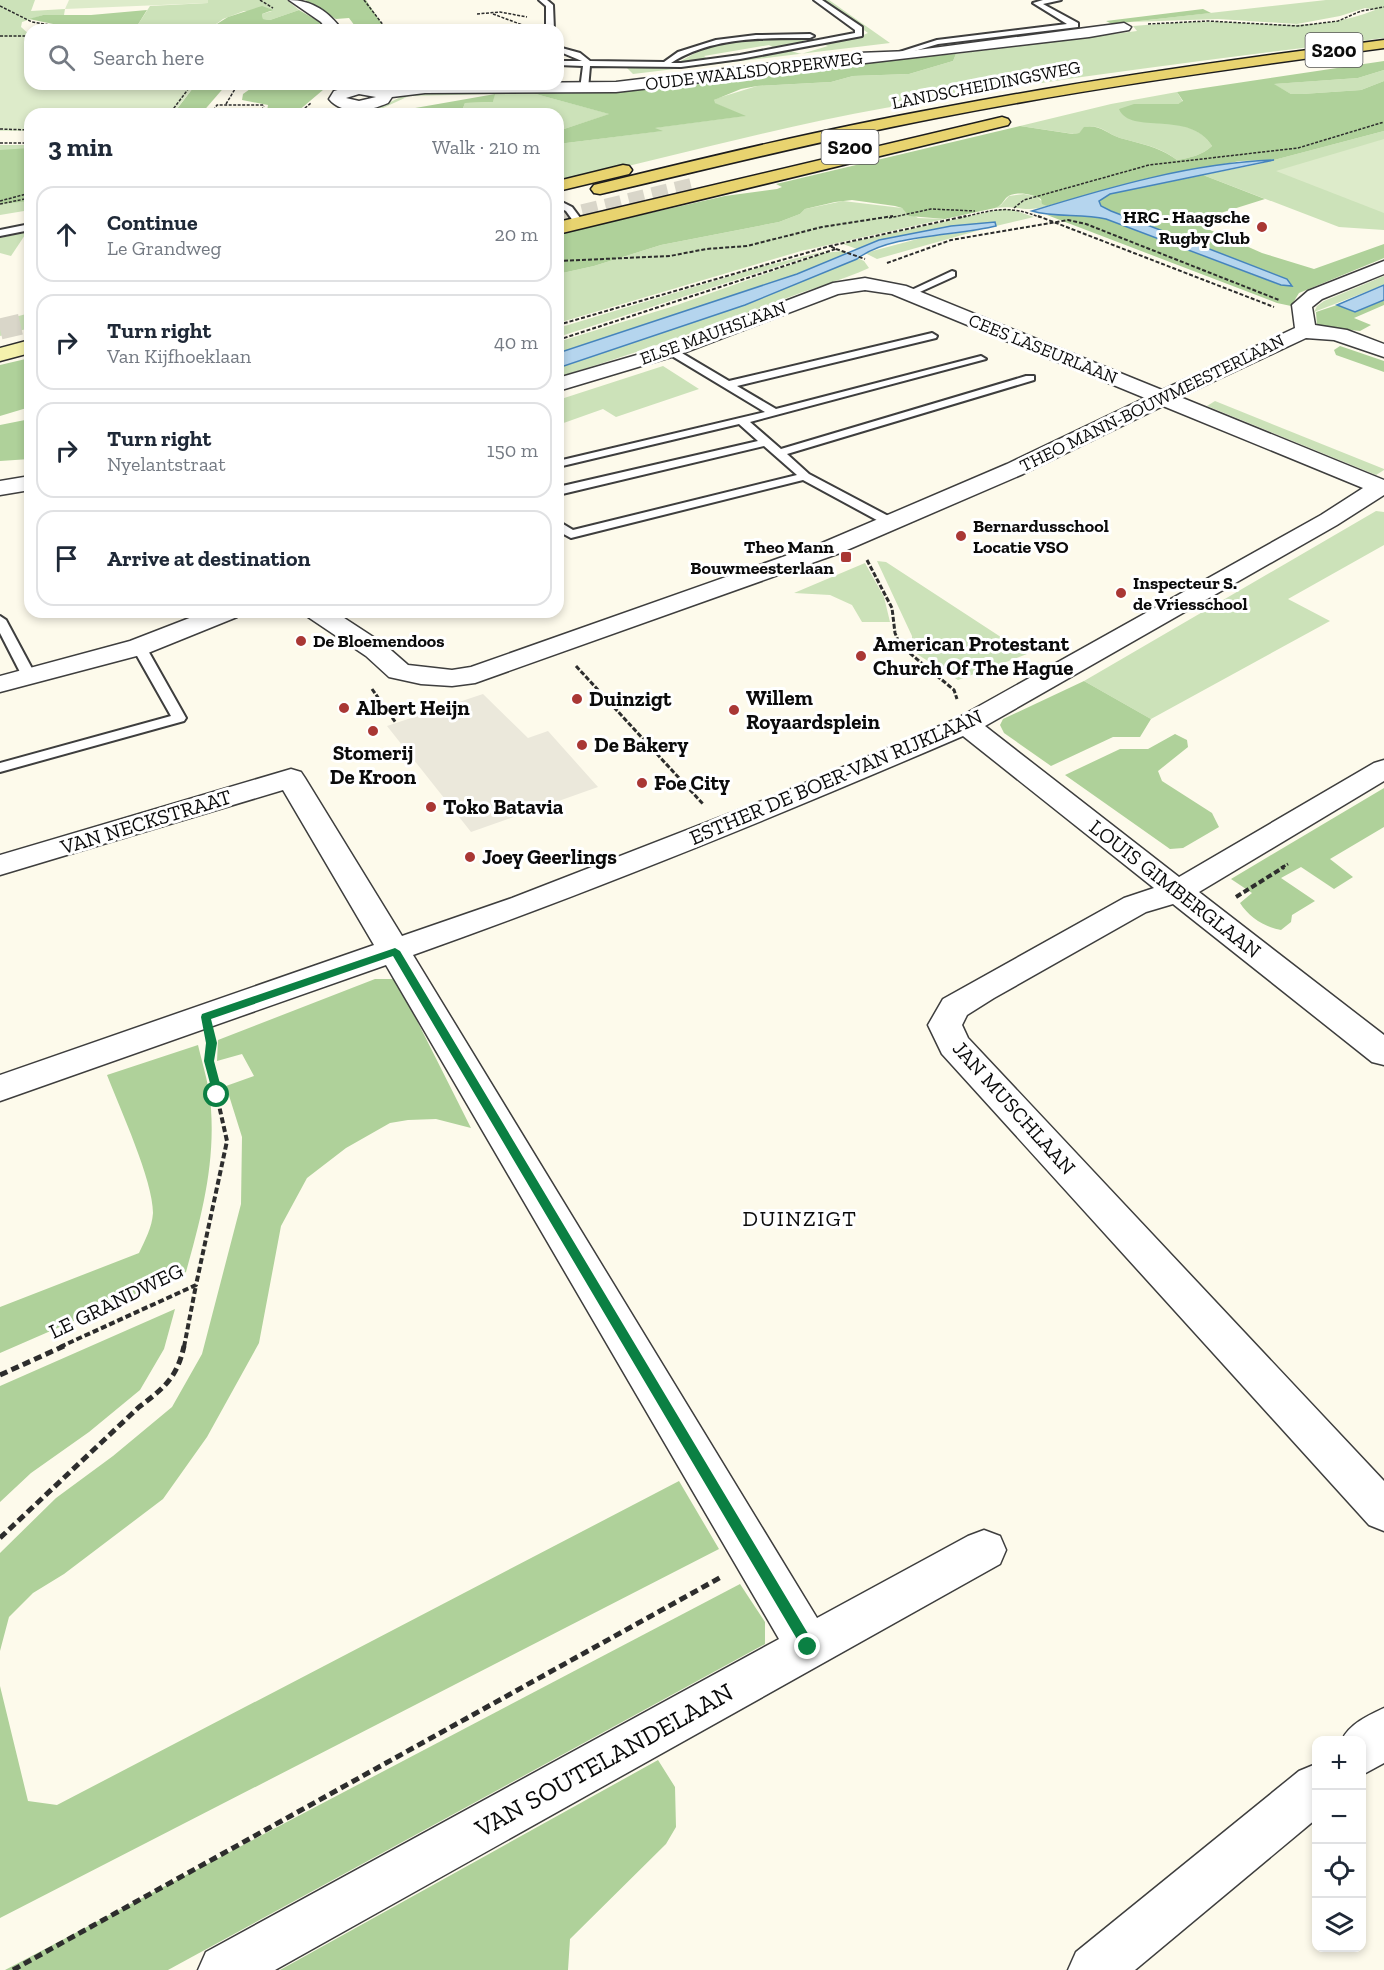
<!DOCTYPE html>
<meta charset="utf-8">
<style>
:root{--surface:#fff;--page:#f2f2f3;--text:#1f2937;--muted:#747a83;--line:#e0e1e3}
body{margin:0;font-family:"Zilla Slab",serif;background:var(--page);color:var(--text)}
.controls{position:absolute;right:18px;bottom:18px;display:grid;overflow:hidden;border-radius:12px;box-shadow:0 3px 9px #0003}
.controls button{width:54px;height:54px;display:grid;place-items:center;padding:0;border:0;border-bottom:2px solid var(--line);background:var(--surface);color:var(--text);font:30px sans-serif}
.stop{position:absolute;width:18px;height:18px;margin:-14px;border:4px solid #0b8043;border-radius:50%;background:#fff}
.stop.end{background:#0b8043;border-color:#fff;box-shadow:0 2px 6px #0008}
.list{margin:0;padding:0;list-style:none}
h2{display:flex;justify-content:space-between;align-items:center;height:78px;margin:0;padding:0 24px;font-size:26px}
h2 small{font-size:20px;font-weight:400;color:var(--muted)}
.list li{display:grid;grid-template-columns:39px 1fr auto;gap:18px;align-items:center;box-sizing:border-box;height:96px;margin:0 12px 12px;padding:0 12px;border:2px solid var(--line);border-radius:18px}
.list b{display:block;font-size:22px;white-space:nowrap}
.list p{margin:0;font-size:20px;white-space:nowrap;color:var(--muted)}
.list em{font-size:20px;font-style:normal;color:var(--muted)}
.icon{flex:none;width:33px;height:33px;fill:none;stroke:currentColor;stroke-width:2;stroke-linecap:round;stroke-linejoin:round}
.map{position:relative;flex:none;width:1384px;height:1970px;overflow:hidden}
.search{position:absolute;background:var(--surface);box-shadow:0 3px 9px #0003;left:24px;top:24px;width:540px;height:66px;display:flex;align-items:center;gap:15px;box-sizing:border-box;padding:0 21px;border-radius:18px;color:var(--muted);font-size:22px}
.panel{position:absolute;background:var(--surface);box-shadow:0 3px 9px #0003;left:24px;top:108px;width:540px;height:510px;border-radius:18px}
.map>svg:first-child{display:block}
</style>
<div class="map">
<svg width="1384" height="1970" viewBox="0 0 1384 1970">
<rect width="100%" height="100%" fill="#fdfaeb"/>
<g fill="#cce2b9">
<polygon points="0,0 35,0 31,11 65,9 64,15 43,15 22,22 21,27 30,35 30,37 0,37"/>
<polygon points="208,0 287,0 299,10 270,20 263,19 262,14 272,11 244,11 223,19 212,27 137,26 150,6 208,3"/>
<polygon points="822,0 829,0 890,43 633,74 625,66 669,69 791,51 801,54 828,46 819,43 854,39 868,33"/>
<path d="M1326,0H1384V38C1217,58 1051,79 885,108C775,128 667,157 558,183V144L661,131L653,128L744,116L714,103V100L718,98L757,86L831,82L853,76L909,74L953,61L956,54L1137,31L1133,26C1162,24 1192,21 1221,22C1276,24 1323,31 1375,10L1365,8L1340,16L1297,24L1218,19L1130,22Z"/>
<polygon points="753,38 809,39 781,48 776,49 769,45 704,56 709,60 679,62 704,48"/>
<polygon points="1384,70 1384,81 1361,90 1302,94 1291,94 1273,84 1358,78"/>
<path d="M1177,92L1183,102L1178,104H1134L1153,123C1175,123 1199,125 1212,146C1203,155 1189,158 1177,160C1159,146 1141,144 1120,138C1106,133 1101,124 1085,127L1079,133L1074,134L1020,126L1111,104Z"/>
<polygon points="423,93 532,93 610,114 558,131 558,114 461,113 465,103 493,102 494,94 409,96 383,108 335,114 339,111 382,106 405,95"/>
<polygon points="1384,131 1384,230 1339,227 1203,175 1259,164"/>
<polygon points="0,145 30,145 30,210 0,215"/>
<path d="M1024,194L1037,197L1047,206C1025,213 1017,205 995,208L1001,205L1009,196Z"/>
<polygon points="843,201 902,208 918,218 945,219 801,251 558,323 558,274 594,266 661,245 779,222 800,214 805,209"/>
<polygon points="1002,209 1013,210 1034,217 996,226 994,222 879,240 857,249 843,244"/>
<polygon points="980,230 877,259 865,253 925,237"/>
<polygon points="27,232 11,256 0,253 0,238"/>
<polygon points="829,250 558,337 558,328 761,267"/>
<path d="M843,251L864,261L869,268C840,281 809,289 779,301C706,328 632,355 558,377V368L745,305L857,259L846,254L797,274L558,353V342L677,305L824,253Z"/>
<polygon points="1384,276 1384,285 1314,312 1317,306 1324,301"/>
<polygon points="30,313 30,328 0,336 0,321"/>
<polygon points="663,366 699,389 616,417 603,409 558,425 558,400"/>
<polygon points="1215,401 1384,469 1384,470 1376,475 1207,406"/>
<polygon points="1376,511 1384,512 1384,545 1288,599 1330,621 1151,719 1084,681"/>
<polygon points="877,561 886,562 1027,654 958,680 912,651 912,636"/>
<polygon points="865,563 884,597 890,622 862,622 852,605 830,595 794,593"/>
</g>
<g fill="#afd19a">
<polygon points="305,0 366,0 386,30 358,30 349,18 336,19"/>
<polygon points="262,6 273,10 262,14 263,19 270,20 299,10 323,24 212,27 228,17"/>
<polygon points="1203,9 1211,13 1112,24 1106,21"/>
<polygon points="147,10 137,26 58,25 29,19 43,15 91,15"/>
<polygon points="956,54 953,61 909,74 853,76 831,82 757,86 741,89 714,100 715,103 746,116 655,128 663,131 558,144 558,131 609,114 532,93 602,93 852,63"/>
<path d="M1384,61V70L1358,78L1274,84L1291,94H1302L1361,90L1384,81V131L1274,160L1240,161L1162,176L1047,206L1042,204L1041,199C1033,194 1014,190 1006,198C1002,203 1002,205 995,208L945,219L909,216L902,208L895,206L852,200L835,202L805,209L800,214L779,222L661,245L594,266L558,274V234L725,196L777,189L782,187L776,184L1020,126L1073,134L1079,133L1084,127C1100,124 1106,133 1120,138C1141,144 1158,146 1177,160C1189,158 1203,155 1212,146C1190,109 1130,136 1119,109L1134,104H1178L1183,101L1177,92Z"/>
<polygon points="196,84 227,84 201,114 173,114"/>
<polygon points="257,84 330,84 297,112 267,111 268,105 242,100 243,94"/>
<polygon points="495,94 493,102 465,103 461,113 492,114 381,114"/>
<polygon points="30,148 30,201 0,204 0,150"/>
<polygon points="1203,175 1265,199 1192,222 1262,253 1314,269 1384,244 1384,258 1299,293 1291,306 1277,303 1047,215 1092,216 1106,219 1280,285 1291,286 1287,279 1111,211 1101,206 1099,200 1110,194"/>
<polygon points="1384,300 1384,305 1354,318 1371,325 1360,331 1317,326 1316,312 1337,305 1355,312"/>
<polygon points="1340,346 1384,361 1384,372 1336,355 1334,350"/>
<polygon points="30,358 30,407 0,416 0,365"/>
<polygon points="30,419 30,459 0,461 0,425"/>
<polygon points="1084,681 1151,719 1140,737 1113,737 1051,766 1004,733 1000,725 1003,719"/>
<polygon points="1175,734 1187,740 1188,747 1158,771 1162,781 1212,813 1219,827 1183,848 1170,849 1065,775 1120,749 1148,749"/>
<path d="M1384,788V827L1330,859L1353,877L1334,889L1301,867L1281,878L1315,901L1292,915L1291,922L1281,930C1264,927 1249,917 1240,903L1252,893L1231,879Z"/>
<polygon points="375,979 396,979 471,1128 436,1119 408,1120 390,1123 346,1148 307,1178 281,1226 259,1343 207,1437 163,1499 64,1574 33,1593 9,1617 0,1651 0,1553 56,1498 113,1456 172,1407 202,1354 241,1204 242,1137 226,1086 254,1076 242,1054 217,1061 218,1040"/>
<path d="M198,1045C203,1066 210,1088 211,1109C215,1166 201,1218 186,1272L0,1353V1307L139,1253C145,1240 152,1228 153,1213C153,1180 120,1109 107,1075Z"/>
<polygon points="175,1309 164,1349 140,1390 89,1432 31,1473 0,1502 0,1386"/>
<polygon points="679,1481 719,1549 0,1918 0,1686 28,1801 57,1805"/>
<polygon points="740,1584 765,1622 765,1644 168,1970 5,1970"/>
<polygon points="658,1760 675,1787 676,1827 666,1844 570,1939 568,1970 280,1970"/>
</g>
<g fill="#ddebca">
<polygon points="69,0 208,0 208,3 65,9"/>
<polygon points="0,37 30,37 30,84 196,84 173,114 30,114 30,131 0,131"/>
<polygon points="1384,139 1384,213 1276,171"/>
</g>
<polygon fill="#ebe8db" points="483,694 528,738 548,731 598,787 471,832 387,726"/>
<g fill="#b5d5ee" stroke="#4584bc" stroke-width="1.5">
<path d="M1274,160L1110,194L1099,201L1101,206L1111,211L1287,279L1292,286L1281,285L1106,219C1081,213 1056,218 1032,211C1110,187 1192,163 1274,160Z"/>
<path d="M995,222L996,226C957,236 888,234 857,259L745,305L558,368V353L797,274L879,240L951,226Z"/>
<polygon points="1384,285 1384,300 1355,312 1337,305"/>
</g>
<g fill="none" stroke-linecap="round" stroke-linejoin="round">
<polyline stroke="#d9d6c9" stroke-width="16" stroke-dasharray="16 8" stroke-linecap="butt" points="559,218 695,185"/>
<g stroke="#d9d6c9" stroke-width="21" stroke-dasharray="21 10" stroke-linecap="butt">
<polyline points="558,218 565,216"/>
<polyline points="0,329 30,322"/>
</g>
<g stroke="#3e3e3e" stroke-width="4">
<g id="lane">
<polygon points="539,0 547,0 553,5 554,30 546,30 546,6"/>
<path d="M814,0H822L862,27V36L740,59L681,67L590,66L588,89L584,91L580,89L583,66L558,65V61H582L558,51V47L580,53L590,61L664,62L678,52L716,40L756,35L810,34L814,36L810,38C763,38 712,37 671,63H681L740,55L855,33V30Z"/>
<polygon points="1043,0 1061,0 1043,4 1078,23 1078,27 938,44 891,58 887,56 937,40 1067,24 1033,3"/>
<polygon points="558,200 572,207 584,223 582,225 576,225 566,211 558,207"/>
<polygon points="30,224 30,230 0,236 0,230"/>
<polygon points="952,271 955,272 955,276 911,296 903,294"/>
<polygon points="932,333 937,336 936,338 737,386 776,409 981,356 986,359 750,422 781,449 1026,376 1034,376 1034,380 787,454 809,474 894,519 894,525 886,525 803,480 571,538 558,531 558,521 573,530 797,475 764,446 558,495 558,487 758,441 739,424 558,467 558,461 765,412 667,353 667,349 675,349 729,381"/>
<polygon points="0,616 6,620 36,676 34,679 29,680 22,676 0,633"/>
<polygon points="139,643 146,647 186,718 184,721 0,772 0,763 171,716 132,647"/>
</g>
</g>
<g stroke="#3e3e3e" stroke-width="3">
<g id="street">
<path d="M289,0C312,0 329,12 342,30H327L321,22Z"/>
<path d="M1124,23L1131,27L1129,30L1089,37L616,92L425,93L392,97L388,103C370,111 343,116 329,99L334,91L359,84L383,88L419,84L616,82L858,53L910,51ZM359,94L376,97L359,101L346,98Z"/>
<path d="M1384,261V274L1322,299L1312,307L1315,325L1347,330L1384,344V357L1334,340L1306,338L1180,397L1384,480V495L1337,525L985,726L1179,877L1374,763L1384,760V781L1199,892L1384,1035V1065L1372,1062L1173,904L1146,912L994,998L967,1015L962,1025L968,1038L1384,1481V1531L1369,1525L942,1054L928,1025L943,999L1124,898L1154,888L963,736C782,814 599,889 413,955L817,1618L968,1536L984,1530L1000,1536L1006,1550L1000,1564L275,1970H198L206,1952L779,1639L386,965L0,1101V1075L374,945L283,790L0,875V855L291,769L301,772L305,778L402,936L512,898L777,795L956,719L1321,515L1363,488L1163,406L1023,474L840,553L475,683L452,686L421,684L389,677L366,656L308,617L304,612H335L384,644L408,665L452,670L471,667L822,543L1007,464L1145,398L892,294L865,290L838,294L678,355L558,391V378L664,347L833,283L865,278L906,286L1162,390L1295,328L1292,305L1308,291Z"/>
<polygon points="30,476 30,490 0,495 0,481"/>
<polygon points="205,612 241,612 237,617 148,653 0,692 0,676 130,641"/>
<path d="M1384,1708V1763L1362,1775V1740H1342C1349,1724 1369,1715 1384,1708Z"/>
<polygon points="1316,1764 1316,1819 1135,1970 1068,1970 1076,1952 1299,1771"/>
</g>
</g>
<g stroke="#2d2d2d" stroke-width="3">
<polygon id="secondary" points="30,340 30,353 0,361 0,348"/>
</g>
<g stroke="#1c1c1c" stroke-width="3">
<g id="primary">
<path d="M1384,40V48C1234,68 1084,89 936,118C823,140 712,168 600,194L594,193L591,189L594,185C708,157 824,129 940,108C1087,80 1235,59 1384,40Z"/>
<polygon points="1002,117 1008,119 1010,122 1008,125 558,234 558,222"/>
<polygon points="623,165 629,166 632,170 629,174 558,191 558,181"/>
</g>
</g>
<g stroke="#2d2d2d" stroke-width="1.5" stroke-dasharray="3 1.5" stroke-linecap="butt">
<polyline points="260,0 273,8"/>
<polyline points="364,0 387,30"/>
<polyline points="0,6 32,22 68,28 293,27"/>
<polyline points="477,14 500,12 527,17"/>
<polyline points="493,14 528,27"/>
<polyline points="1148,24 1208,21 1298,26 1338,21 1361,11 1384,7"/>
<polyline points="0,36 30,36"/>
<polyline points="226,104 238,84"/>
<polyline points="171,112 192,84"/>
<polyline points="171,113 212,113"/>
<polyline points="211,114 217,105 264,105"/>
<polyline points="259,114 264,106"/>
<polyline points="298,114 311,103"/>
<polyline points="0,129 30,130"/>
<polyline points="0,143 30,143"/>
<polyline points="0,201 30,193"/>
<polyline points="0,204 30,198"/>
<polyline points="1014,208 1024,200 1149,165 1298,148 1384,122"/>
<polyline points="889,218 931,209 975,211"/>
<path d="M959,218C994,210 1007,204 1042,218"/>
</g>
<g stroke="#2d2d2d" stroke-width="2" stroke-dasharray="4 2" stroke-linecap="butt">
<polyline points="1038,216 1274,307"/>
<polyline points="836,249 865,259"/>
<polyline points="558,261 670,256 706,249 747,246 822,227 893,216"/>
<polyline points="887,263 951,240 1068,220 1086,224 1279,300"/>
<polyline points="558,325 830,246 966,216"/>
<polyline points="558,340 836,249 830,246"/>
</g>
<g stroke="#2d2d2d" stroke-width="3" stroke-dasharray="5 2" stroke-linecap="butt">
<polyline points="867,560 892,608 895,633 900,645 954,690 957,699"/>
<polyline points="576,666 703,804"/>
<polyline points="372,689 396,723"/>
<polyline points="1281,868 1288,864"/>
</g>
<g stroke="#2d2d2d" stroke-width="4" stroke-dasharray="6 3" stroke-linecap="butt">
<polyline points="1236,897 1284,867"/>
<polyline points="60,1347 196,1285 227,1141 209,1061 211,1045"/>
<polyline points="184,1347 196,1285"/>
</g>
<g stroke="#2d2d2d" stroke-width="5" stroke-dasharray="8 4.5" stroke-linecap="butt">
<polyline points="0,1375 64,1346"/>
<path d="M0,1538L139,1407C164,1388 177,1378 184,1346"/>
<polyline points="13,1970 723,1576"/>
</g>
<use href="#lane" fill="#fff" fill-rule="evenodd"/>
<use href="#street" fill="#fff" fill-rule="evenodd"/>
<use href="#secondary" fill="#f5f2ad" fill-rule="evenodd"/>
<use href="#primary" fill="#e8d36f" fill-rule="evenodd"/>
</g>
<polygon fill="#0b8043" points="395,948 400,951 813,1642 815,1647 813,1651 808,1653 804,1651 393,956 211,1019 217,1043 214,1061 223,1095 221,1098 214,1098 204,1061 206,1043 201,1017 202,1014"/>
<g fill="#a93734" stroke="#fff" stroke-width="2">
<circle cx="1262" cy="227" r="6"/>
<circle cx="961" cy="536" r="6"/>
<rect x="840" y="551" width="12" height="12" rx="3"/>
<circle cx="1121" cy="593" r="6"/>
<circle cx="301" cy="641" r="6"/>
<circle cx="861" cy="656" r="6"/>
<circle cx="577" cy="699" r="6"/>
<circle cx="344" cy="708" r="6"/>
<circle cx="734" cy="710" r="6"/>
<circle cx="373" cy="731" r="6"/>
<circle cx="582" cy="745" r="6"/>
<circle cx="642" cy="783" r="6"/>
<circle cx="431" cy="807" r="6"/>
<circle cx="470" cy="857" r="6"/>
</g>
<g text-anchor="middle" stroke-width="6" stroke-linejoin="round" paint-order="stroke">
<g font-size="18" fill="#0b0b0b" stroke="#fff">
<text transform="translate(754 71) rotate(-7)" y="6">OUDE WAALSDORPERWEG</text>
<text transform="translate(986 85) rotate(-11)" y="6">LANDSCHEIDINGSWEG</text>
<text transform="translate(713 333) rotate(-20)" y="6">ELSE MAUHSLAAN</text>
<text transform="translate(1043 349) rotate(22)" y="6">CEES LASEURLAAN</text>
<text transform="translate(1152 403) rotate(-26)" y="6">THEO MANN-BOUWMEESTERLAAN</text>
</g>
<g font-size="18" font-weight="bold" fill="#0b0b0b" stroke="#fff" text-anchor="start">
<text x="1250" y="223" text-anchor="end">HRC - Haagsche<tspan x="1250" dy="21">Rugby Club</tspan></text>
<text x="973" y="532">Bernardusschool<tspan x="973" dy="21">Locatie VSO</tspan></text>
<text x="834" y="553" text-anchor="end">Theo Mann<tspan x="834" dy="21">Bouwmeesterlaan</tspan></text>
<text x="1133" y="589">Inspecteur S.<tspan x="1133" dy="21">de Vriesschool</tspan></text>
<text x="313" y="647">De Bloemendoos</text>
</g>
<g fill="#fff" stroke="#545454" stroke-width="1.5">
<rect x="1305.5" y="33" width="57" height="34" rx="4.5"/>
<rect x="821.5" y="130" width="57" height="34" rx="4.5"/>
</g>
<g font-size="20" font-weight="bold" fill="#0b0b0b">
<text x="1334" y="57">S200</text>
<text x="850" y="154">S200</text>
</g>
<g font-size="21" font-weight="bold" fill="#0b0b0b" stroke="#fff" text-anchor="start">
<text x="873" y="651">American Protestant<tspan x="873" dy="24">Church Of The Hague</tspan></text>
<text x="746" y="705">Willem<tspan x="746" dy="24">Royaardsplein</tspan></text>
<text x="589" y="706">Duinzigt</text>
<text x="356" y="715">Albert Heijn</text>
<text x="594" y="752">De Bakery</text>
<text x="373" y="760" text-anchor="middle">Stomerij<tspan x="373" dy="24">De Kroon</tspan></text>
<text x="654" y="790">Foe City</text>
<text x="443" y="814">Toko Batavia</text>
<text x="482" y="864">Joey Geerlings</text>
</g>
<g font-size="21" fill="#0b0b0b" stroke="#fff">
<text transform="translate(836 777) rotate(-23)" y="7">ESTHER DE BOER-VAN RIJKLAAN</text>
<text transform="translate(146 822) rotate(-17)" y="7">VAN NECKSTRAAT</text>
<text transform="translate(1175 889) rotate(38)" y="7">LOUIS GIMBERGLAAN</text>
<text transform="translate(1014 1108) rotate(48)" y="7">JAN MUSCHLAAN</text>
<text transform="translate(116 1301) rotate(-26)" y="7">LE GRANDWEG</text>
</g>
<g font-size="22" letter-spacing="1.5" fill="#0b0b0b" stroke="#fff">
<text x="800" y="1226">DUINZIGT</text>
</g>
<g font-size="26" fill="#0b0b0b" stroke="#fff">
<text transform="translate(604 1760) rotate(-29)" y="9">VAN SOUTELANDELAAN</text>
</g>
</g>
</svg>
<div class="controls">
<button>+</button>
<button>−</button>
<button><svg class="icon" aria-label="locate" viewBox="0 0 24 24"><circle cx="12" cy="12" r="6"/><path d="M12 2v4M12 18v4M2 12h4M18 12h4"/></svg></button>
<button><svg class="icon" aria-label="layers" viewBox="0 0 24 24"><path d="M12 4l9 5-9 5-9-5zM3 14l9 5 9-5"/></svg></button>
</div>
<div class="stop" style="left:217px;top:1095px"></div>
<div class="stop end" style="left:808px;top:1647px"></div>
<div class="search"><svg class="icon" aria-label="search" viewBox="0 0 24 24"><circle cx="10" cy="10" r="6"/><path d="M15 15l6 6"/></svg>Search here</div>
<section class="panel">
<h2>3 min<small>Walk · 210 m</small></h2>
<ul class="list">
<li><svg class="icon" aria-label="ahead" viewBox="0 0 24 24"><path d="M12 20V5M6 11l6-6 6 6"/></svg><div><b>Continue</b><p>Le Grandweg</p></div><em>20 m</em></li>
<li><svg class="icon" aria-label="right" viewBox="0 0 24 24"><path d="M7 20v-9h11M14 6l5 5-5 5"/></svg><div><b>Turn right</b><p>Van Kijfhoeklaan</p></div><em>40 m</em></li>
<li><svg class="icon" aria-label="right" viewBox="0 0 24 24"><path d="M7 20v-9h11M14 6l5 5-5 5"/></svg><div><b>Turn right</b><p>Nyelantstraat</p></div><em>150 m</em></li>
<li><svg class="icon" aria-label="arrive" viewBox="0 0 24 24"><path d="M6 21V4h12l-3 4 3 4H6"/></svg><div><b>Arrive at destination</b></div></li>
</ul>
</section>
</div>
